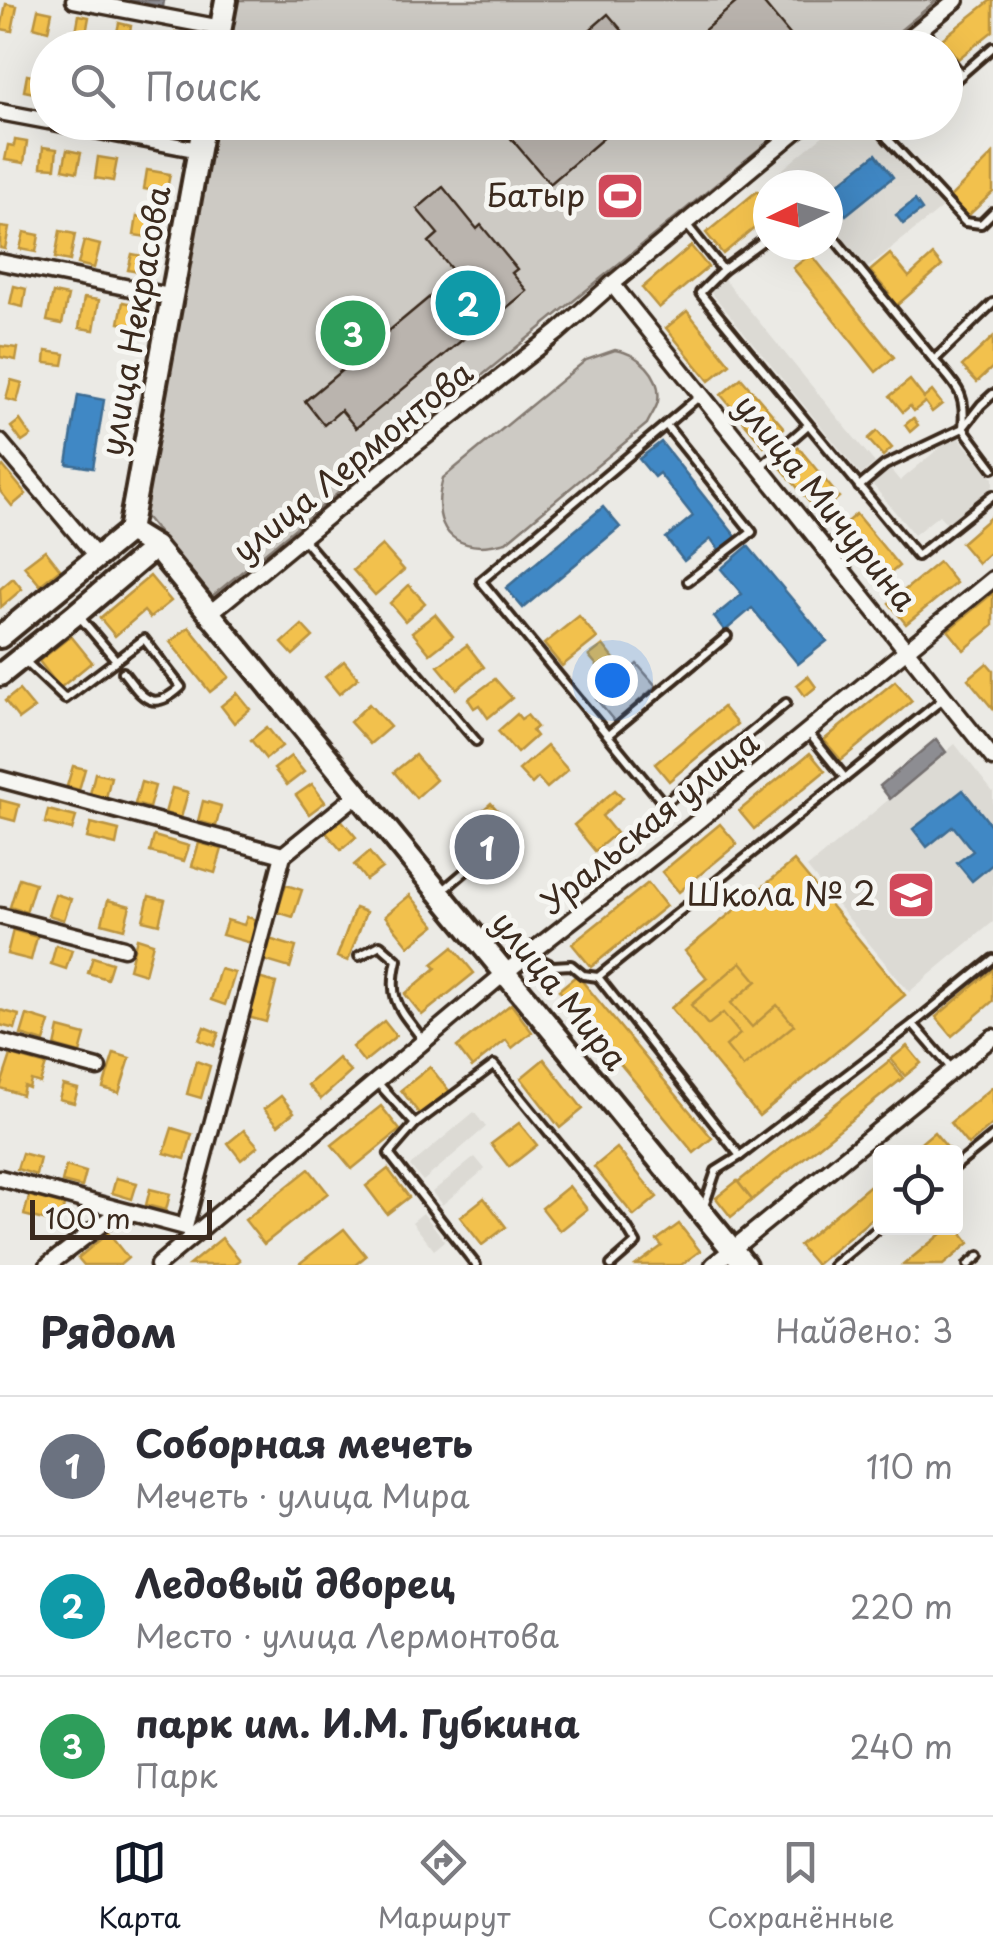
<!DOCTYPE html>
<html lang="ru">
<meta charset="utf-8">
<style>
:root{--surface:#fff;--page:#f7f7f7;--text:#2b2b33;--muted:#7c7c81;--line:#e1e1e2;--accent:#111827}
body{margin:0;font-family:"Playpen Sans",sans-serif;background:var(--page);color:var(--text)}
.controls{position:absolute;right:30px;bottom:30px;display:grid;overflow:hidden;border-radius:10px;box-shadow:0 10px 40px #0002}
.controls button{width:90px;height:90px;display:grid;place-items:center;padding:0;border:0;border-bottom:2px solid var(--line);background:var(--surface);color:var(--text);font:50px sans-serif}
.compass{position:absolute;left:753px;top:170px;width:90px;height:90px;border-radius:50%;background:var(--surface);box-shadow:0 10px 40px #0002;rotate:265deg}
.scale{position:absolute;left:30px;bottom:25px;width:182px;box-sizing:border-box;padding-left:10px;border:5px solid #3b2a1e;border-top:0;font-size:28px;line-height:35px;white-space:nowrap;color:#3b2a1e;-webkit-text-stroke:8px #f6f6f2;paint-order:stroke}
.you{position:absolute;left:612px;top:680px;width:35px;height:35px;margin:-25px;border:8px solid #fff;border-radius:50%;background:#1a73e8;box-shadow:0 0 0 15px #1a73e833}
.badge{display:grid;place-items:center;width:65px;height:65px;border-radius:50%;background:var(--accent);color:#fff;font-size:32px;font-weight:700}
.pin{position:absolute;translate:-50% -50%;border:5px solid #fff;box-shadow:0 2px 10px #0006}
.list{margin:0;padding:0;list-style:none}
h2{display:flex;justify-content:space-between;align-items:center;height:130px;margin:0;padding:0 40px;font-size:42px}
h2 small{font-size:32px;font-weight:400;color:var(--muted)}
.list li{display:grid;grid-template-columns:65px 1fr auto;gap:30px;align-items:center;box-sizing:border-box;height:140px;padding:0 40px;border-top:2px solid var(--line)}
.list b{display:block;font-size:38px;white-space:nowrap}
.list p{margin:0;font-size:32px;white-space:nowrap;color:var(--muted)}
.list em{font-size:32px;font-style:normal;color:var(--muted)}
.icon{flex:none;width:55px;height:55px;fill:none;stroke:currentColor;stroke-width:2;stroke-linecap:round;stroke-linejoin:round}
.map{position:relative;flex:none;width:993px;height:1265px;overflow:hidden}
.search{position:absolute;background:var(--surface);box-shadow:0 10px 40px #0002;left:30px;right:30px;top:30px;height:110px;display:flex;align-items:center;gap:25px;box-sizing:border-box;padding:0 35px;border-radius:55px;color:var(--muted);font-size:38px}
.sheet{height:550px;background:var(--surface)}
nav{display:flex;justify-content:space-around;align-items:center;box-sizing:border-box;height:140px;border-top:2px solid var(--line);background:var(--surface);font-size:28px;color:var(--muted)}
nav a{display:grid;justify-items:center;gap:5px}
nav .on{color:var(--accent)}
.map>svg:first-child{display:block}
</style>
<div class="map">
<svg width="993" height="1265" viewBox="0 0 993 1265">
<rect width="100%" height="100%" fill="#ebeae5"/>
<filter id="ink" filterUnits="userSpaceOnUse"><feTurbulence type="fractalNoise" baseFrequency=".01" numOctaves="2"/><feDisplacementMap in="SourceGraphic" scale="20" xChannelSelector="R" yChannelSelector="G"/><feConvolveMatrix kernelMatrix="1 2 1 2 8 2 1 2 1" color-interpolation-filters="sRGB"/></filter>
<g filter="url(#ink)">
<g fill="#dcdad4">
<polygon points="838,123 874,123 943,207 862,272 828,231 828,185 790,185 779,172"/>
<polygon points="724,279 875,463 861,475 710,291"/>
<polygon points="956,434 993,478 993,486 947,524 939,515 914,535 872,484 890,469 900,481"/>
<polygon points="955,744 993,792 993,922 909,992 807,868"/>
<polygon points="474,1112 486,1127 423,1181 410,1166"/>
<polygon points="475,1157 485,1169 442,1205 432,1192"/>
<polygon points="423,1213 445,1241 434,1250 412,1222"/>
</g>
<g fill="#cdcac4" stroke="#847a71" stroke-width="2.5">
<polygon points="234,0 937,0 880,47 225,48"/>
<polygon points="211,123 791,123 211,597 142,513"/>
<path d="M615,350C638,353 662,375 658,401C657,408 650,417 647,424L506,542C498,544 488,546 480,546C439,544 434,511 443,478L586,360Z"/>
<polygon points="637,664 656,686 615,722 596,699"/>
</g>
<g fill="#f2c14e" stroke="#bb9440" stroke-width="2.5">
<polygon points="991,0 993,0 993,31 958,59 942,39"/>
<polygon points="6,4 17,6 12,31 1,29"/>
<polygon points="38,9 52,12 48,31 34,27"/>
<polygon points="79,15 89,17 85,39 75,37"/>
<polygon points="119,23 131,26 128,44 115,42"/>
<polygon points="175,33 192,36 190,48 172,47"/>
<polygon points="27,75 37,77 34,93 24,91"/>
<polygon points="15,140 27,142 24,163 5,160 8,145 14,146"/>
<polygon points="43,147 57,149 55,168 41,167"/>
<polygon points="67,150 81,153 77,172 63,169"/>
<polygon points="993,154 993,192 967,217 949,198"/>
<polygon points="98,157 117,160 113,181 95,178"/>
<polygon points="147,170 170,174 167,189 155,187 155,191 144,189"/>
<polygon points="757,191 768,205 768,217 723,254 706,233"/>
<polygon points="137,216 157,220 154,238 134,235"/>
<polygon points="0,227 9,228 5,249 0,248"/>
<polygon points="60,231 75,234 70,261 55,258"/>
<polygon points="24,232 39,235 36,252 20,249"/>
<polygon points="84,241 100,245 94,268 78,264"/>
<polygon points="691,246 708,267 659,308 642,288"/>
<polygon points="132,254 153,258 149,274 128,270"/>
<polygon points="811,254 894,357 876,372 793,268"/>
<polygon points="890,254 909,277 933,255 942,266 895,307 885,296 889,293 870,271"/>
<polygon points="14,286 26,289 23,307 10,304"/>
<polygon points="53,293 68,296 62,324 47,321"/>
<polygon points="84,298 99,300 94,330 79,328"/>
<polygon points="123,302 143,306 139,327 119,323"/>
<polygon points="687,311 730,364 709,381 666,328"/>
<polygon points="993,337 993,367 977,382 962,366"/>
<polygon points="0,346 18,348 16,360 0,357"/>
<polygon points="46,351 65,354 63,365 45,363"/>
<polygon points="741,378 784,428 764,446 721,395"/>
<polygon points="11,380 22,383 17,402 6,399"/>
<polygon points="910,380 924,398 932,391 942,404 932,412 925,402 914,411 910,406 903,412 890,396"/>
<polygon points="913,418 918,425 910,432 905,425"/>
<polygon points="20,420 31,436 22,442 11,427"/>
<polygon points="877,431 892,448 883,456 868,439"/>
<polygon points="798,447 839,497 819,514 778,464"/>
<polygon points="3,466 26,494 12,506 0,491 0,469"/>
<polygon points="856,514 899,566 879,583 836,531"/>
<polygon points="993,515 993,550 978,563 961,543"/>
<polygon points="382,545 404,570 375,595 353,570"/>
<polygon points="45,550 60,569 40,585 24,566"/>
<polygon points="939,562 956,583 906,624 889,603"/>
<polygon points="150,576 171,601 150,618 144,611 115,636 100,618"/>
<polygon points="13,578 22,589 1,607 0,589"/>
<polygon points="409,585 425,603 405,621 390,603"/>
<polygon points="993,593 993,626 964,650 948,630"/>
<polygon points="435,614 453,636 430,654 412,632"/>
<polygon points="579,616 597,638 562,666 544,644"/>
<polygon points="302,625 313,637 293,655 282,643"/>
<polygon points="189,627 229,677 210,692 170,642"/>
<polygon points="71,636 92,662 60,688 39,661"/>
<polygon points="467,645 484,667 457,689 438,666"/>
<polygon points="603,645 619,665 606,676 589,656"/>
<polygon points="344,661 358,678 339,694 325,677"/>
<polygon points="987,663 993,670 993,709 968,679"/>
<polygon points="808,676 816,687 805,696 797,685"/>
<polygon points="495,679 512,698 488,718 479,705 474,708 468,699"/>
<polygon points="895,681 912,701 841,760 824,740"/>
<polygon points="19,690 34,708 19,719 5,701"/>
<polygon points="237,693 250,709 234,723 221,706"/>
<polygon points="369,704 390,727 370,744 350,722"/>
<polygon points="723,707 737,724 669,781 655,764"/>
<polygon points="517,714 521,719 527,715 537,727 532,731 536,736 517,753 498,731"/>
<polygon points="267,727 282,746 266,759 251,740"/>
<polygon points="547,746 568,770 547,788 538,778 532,784 519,770"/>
<polygon points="810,753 825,771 754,829 739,811"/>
<polygon points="415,755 436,780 416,798 394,772"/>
<polygon points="291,756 304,772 287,785 274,769"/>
<polygon points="73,766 85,769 79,790 67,786"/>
<polygon points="95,773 111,777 106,798 90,794"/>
<polygon points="141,782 155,786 149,808 135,804"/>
<polygon points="312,784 325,802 309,814 296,795"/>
<polygon points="172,788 188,792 181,818 165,813"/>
<polygon points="615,790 623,798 602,816 616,833 595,851 574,825"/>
<polygon points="0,800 19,805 15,821 0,817"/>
<polygon points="203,801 221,806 216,826 198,821"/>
<polygon points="491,803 498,811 490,818 483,810"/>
<polygon points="48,810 76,817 72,830 45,823"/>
<polygon points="339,817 356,837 341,850 324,830"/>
<polygon points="91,823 119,830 116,845 87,838"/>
<polygon points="720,824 737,844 679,892 662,872"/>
<polygon points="154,836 189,846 184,861 150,852"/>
<polygon points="199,843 222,849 215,873 192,866"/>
<polygon points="369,852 382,868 366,880 354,865"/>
<polygon points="794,861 905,995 759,1116 671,1008 707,978 685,951"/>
<polygon points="19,878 35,883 26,912 10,907"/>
<polygon points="648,883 666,906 591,967 572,944"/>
<polygon points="286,885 302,890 293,917 277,912"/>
<polygon points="55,894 71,899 64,920 48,915"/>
<polygon points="410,895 435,925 409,946 385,916"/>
<polygon points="149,896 165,900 159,924 143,920"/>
<polygon points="108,900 130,906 124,929 102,923"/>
<polygon points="355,908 366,912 348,961 337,957"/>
<polygon points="247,917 258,920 251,943 222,935 227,920 244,925"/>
<polygon points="13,930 37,937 31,960 7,954"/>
<polygon points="137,938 153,943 145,974 129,969"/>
<polygon points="269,939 296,947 290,968 263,960"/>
<polygon points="56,945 72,950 66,969 51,964"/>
<polygon points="453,947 474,973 422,1015 405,994 436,968 432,964"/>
<polygon points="93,957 112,963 107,979 88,973"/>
<polygon points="741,962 757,981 731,1003 752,1027 777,1005 794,1025 743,1067 726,1046 740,1034 723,1013 708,1025 691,1005"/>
<polygon points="220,969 235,973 225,1005 211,1000"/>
<polygon points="993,969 993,1001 952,1036 936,1017"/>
<polygon points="577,975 712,1138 694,1153 559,990"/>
<polygon points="258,978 276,983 266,1022 248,1017"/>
<polygon points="511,1004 532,1032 512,1048 506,1040 472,1067 457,1047"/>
<polygon points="0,1010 19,1015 15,1029 0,1025"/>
<polygon points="27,1015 50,1022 44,1042 21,1035"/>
<polygon points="384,1021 396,1036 364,1062 352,1047"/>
<polygon points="204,1027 219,1033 214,1046 199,1040"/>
<polygon points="59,1028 85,1035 80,1053 55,1046"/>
<polygon points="907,1046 921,1063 905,1076 891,1059"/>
<polygon points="114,1053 130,1058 119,1093 103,1088"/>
<polygon points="11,1055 46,1065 40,1083 31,1080 29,1088 24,1086 22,1095 0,1088"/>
<polygon points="338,1058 351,1072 321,1099 308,1085"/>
<polygon points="544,1059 583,1109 560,1128 521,1078"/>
<polygon points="196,1061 210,1066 201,1098 187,1094"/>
<polygon points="889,1061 903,1078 752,1200 738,1182"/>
<polygon points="430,1067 451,1093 421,1116 401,1090"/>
<polygon points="63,1085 78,1089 74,1103 59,1099"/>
<polygon points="993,1087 993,1124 968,1145 950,1123"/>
<polygon points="281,1096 294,1112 278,1125 264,1109"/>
<polygon points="381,1106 400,1130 352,1169 332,1145"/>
<polygon points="519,1123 537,1145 509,1167 491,1144"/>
<polygon points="172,1128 192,1134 185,1159 164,1153"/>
<polygon points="244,1130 258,1146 241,1160 228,1143"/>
<polygon points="934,1132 951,1152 910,1152"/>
<polygon points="617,1148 657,1197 634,1216 594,1167"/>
<polygon points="22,1153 40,1158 36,1175 17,1169"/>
<polygon points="66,1166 86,1172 82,1187 62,1182"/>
<polygon points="309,1169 328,1193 264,1244 245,1220"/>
<polygon points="388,1169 409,1197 387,1214 366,1186"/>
<polygon points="880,1177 880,1212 816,1265 799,1245"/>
<polygon points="116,1178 137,1183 132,1199 112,1193"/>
<polygon points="737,1181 752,1200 731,1217 716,1198"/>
<polygon points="569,1186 587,1209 560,1231 542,1208"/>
<polygon points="150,1189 170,1194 166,1210 146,1205"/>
<polygon points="30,1193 65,1202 59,1224 24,1215"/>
<polygon points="484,1198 506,1227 482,1245 460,1217"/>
<polygon points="679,1224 700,1251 681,1265 636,1265 662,1246 657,1240"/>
<polygon points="956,1226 969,1243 943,1265 903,1265 948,1228"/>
<polygon points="344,1229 366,1256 355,1265 302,1265 300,1263"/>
<polygon points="108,1233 128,1258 120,1265 84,1265 78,1258"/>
<polygon points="222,1238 240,1260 234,1265 189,1265"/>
</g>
<g fill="#3f88c5" stroke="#3e6c93" stroke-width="2.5">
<polygon points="876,154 893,177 846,215 828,192"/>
<polygon points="915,200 922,210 903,224 896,215"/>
<polygon points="78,395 104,400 93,468 67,464"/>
<polygon points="661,442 737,538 720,551 711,539 684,561 666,538 693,516 659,473 654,477 639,459"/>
<polygon points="603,507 620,527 523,608 506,588"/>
<polygon points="748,546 827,641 798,664 752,608 725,631 714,617 742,594 721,569"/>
<polygon points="963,790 993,828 993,864 972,881 957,863 973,851 953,826 927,847 913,829"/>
</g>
<polygon fill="#17a398" stroke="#227f73" stroke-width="2.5" points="478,825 511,852 497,869 464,842"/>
<g fill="#8d8d92" stroke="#746f6f" stroke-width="2.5">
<polygon points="129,0 164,0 163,7"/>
<polygon points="936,739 946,752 890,799 880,786"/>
</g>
<g fill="#bab4ae" stroke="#3b2a1e" stroke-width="2.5">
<polygon points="739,0 761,0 791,36 777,48 684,48"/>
<polygon points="608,14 637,48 569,48"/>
<polygon points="497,122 622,122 550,184"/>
<polygon points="443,187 477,229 481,225 517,269 512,273 527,291 493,319 491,316 356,428 341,410 324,425 305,401 456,275 429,242 438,234 417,209"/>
</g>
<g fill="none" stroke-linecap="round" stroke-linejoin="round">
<g stroke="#3b2a1e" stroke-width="14">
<g id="lane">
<polyline points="923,29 939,48"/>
<polyline points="946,56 961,74"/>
<polyline points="946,88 993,47"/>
<polyline points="873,122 888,139"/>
<polyline points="907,122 888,139 965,222 981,224 993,212"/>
<polyline points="686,224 723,270"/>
<polyline points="828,231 934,360 993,303"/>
<polyline points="768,237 723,270 700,293 917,556 993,495"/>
<path d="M934,360C956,386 967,392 963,428L993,468"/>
<polyline points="701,395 481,581 664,804 786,703"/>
<polyline points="666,425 752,532 688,581"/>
<polyline points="761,466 808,425"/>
<polyline points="859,487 885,465 963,428 981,405 993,394"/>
<polyline points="303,539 476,741"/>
<polyline points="78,615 116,660"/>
<path d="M25,661L65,699L144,639L181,687C152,714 142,697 123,672"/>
<polyline points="943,699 598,977 740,1156 913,1024 952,1069"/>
<polyline points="808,732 845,778"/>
<polyline points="608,735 727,636"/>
<polyline points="441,892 468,869"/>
<polyline points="531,955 553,966 571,965 583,975 598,977"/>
<path d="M359,956L380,945L397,960C387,1001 400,1009 423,1040"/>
<polyline points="913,1024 993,959"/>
<polyline points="376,1081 415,1124 494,1065 627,1228 636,1243 611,1265"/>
<polyline points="415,1124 389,1154 476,1265"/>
<polyline points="956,1166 993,1136"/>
<polyline points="703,1209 716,1171 740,1156"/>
<polyline points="834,1265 880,1227"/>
<polyline points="968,1265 979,1256"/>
</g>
</g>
<g stroke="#3b2a1e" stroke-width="21">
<g id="street">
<polyline points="74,0 221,28"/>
<polyline points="897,48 956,0"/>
<polyline points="0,112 48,121"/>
<polyline points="53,122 199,150"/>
<polyline points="0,262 170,296"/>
<polyline points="612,284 993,758"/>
<polyline points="0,442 97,557"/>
<polyline points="210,613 397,459 558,332 612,284 807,122"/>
<polyline points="0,779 283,855"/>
<polyline points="283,855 357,795"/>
<polyline points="0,916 124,948"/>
<polyline points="0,1042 98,1068"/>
<polyline points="0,1178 185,1227 283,855"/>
<polyline points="48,1265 119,1211"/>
<polyline points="158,1265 506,972 692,826 993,579"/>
<polyline points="713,1265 993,1037"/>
</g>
</g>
<g stroke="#3b2a1e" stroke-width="28">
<g id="secondary">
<polyline points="217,48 226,0"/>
<polyline points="129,531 155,547 745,1265"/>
<polyline points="129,531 204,122"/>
<polyline points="0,637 129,531"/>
<polyline points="0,675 76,614 155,547"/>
</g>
</g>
<use href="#lane" stroke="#f6f6f2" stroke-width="6"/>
<use href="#street" stroke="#f6f6f2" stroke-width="14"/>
<use href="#secondary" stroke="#f6f6f2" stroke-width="20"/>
</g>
</g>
<defs>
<g id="stadium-square" transform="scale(2.5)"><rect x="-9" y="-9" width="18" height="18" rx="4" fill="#d1495b" stroke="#f6f6f2"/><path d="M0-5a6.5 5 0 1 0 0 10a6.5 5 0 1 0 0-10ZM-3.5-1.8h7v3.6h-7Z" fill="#fff"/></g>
<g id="school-square" transform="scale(2.5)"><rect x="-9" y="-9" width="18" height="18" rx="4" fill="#d1495b" stroke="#f6f6f2"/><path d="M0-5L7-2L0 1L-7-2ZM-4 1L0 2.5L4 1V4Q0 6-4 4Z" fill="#fff"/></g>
</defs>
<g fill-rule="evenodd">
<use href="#stadium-square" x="620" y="196"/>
<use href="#school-square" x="911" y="895"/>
</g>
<g text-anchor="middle" stroke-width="10" stroke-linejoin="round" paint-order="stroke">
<g font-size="32" fill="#3b2a1e" stroke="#f6f6f2" text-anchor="end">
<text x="585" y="207">Батыр</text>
<text x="876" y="906">Школа № 2</text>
</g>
<g font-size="32" fill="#3b2a1e" stroke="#f6f6f2">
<text transform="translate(136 321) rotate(-80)" y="11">улица Некрасова</text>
<text transform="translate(353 462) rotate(-39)" y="11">улица Лермонтова</text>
<text transform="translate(825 503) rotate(51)" y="11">улица Мичурина</text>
<text transform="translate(650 823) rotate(-39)" y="11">Уральская улица</text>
<text transform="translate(559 991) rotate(51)" y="11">улица Мира</text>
</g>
</g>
</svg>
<div class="controls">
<button><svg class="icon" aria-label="locate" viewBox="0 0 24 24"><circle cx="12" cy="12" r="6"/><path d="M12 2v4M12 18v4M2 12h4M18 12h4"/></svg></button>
</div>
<svg class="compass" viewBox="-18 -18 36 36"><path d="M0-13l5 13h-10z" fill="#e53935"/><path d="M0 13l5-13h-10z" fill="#7c7c81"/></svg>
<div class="scale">100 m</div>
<div class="you"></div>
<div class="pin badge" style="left:487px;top:847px;background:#6b7280">1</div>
<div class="pin badge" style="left:468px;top:303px;background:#0f9aa8">2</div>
<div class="pin badge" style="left:353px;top:333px;background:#2e9e5b">3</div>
<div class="search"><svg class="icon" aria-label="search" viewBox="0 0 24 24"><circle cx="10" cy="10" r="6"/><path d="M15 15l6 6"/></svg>Поиск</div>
</div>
<section class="sheet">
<h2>Рядом<small>Найдено: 3</small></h2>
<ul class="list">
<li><span class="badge" style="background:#6b7280">1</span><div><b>Соборная мечеть</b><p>Мечеть · улица Мира</p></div><em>110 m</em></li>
<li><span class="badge" style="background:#0f9aa8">2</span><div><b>Ледовый дворец</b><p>Место · улица Лермонтова</p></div><em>220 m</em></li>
<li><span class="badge" style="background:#2e9e5b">3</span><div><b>парк им. И.М. Губкина</b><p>Парк</p></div><em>240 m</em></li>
</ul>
</section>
<nav>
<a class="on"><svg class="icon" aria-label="map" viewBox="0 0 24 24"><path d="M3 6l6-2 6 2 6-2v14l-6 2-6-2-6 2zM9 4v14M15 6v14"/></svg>Карта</a>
<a><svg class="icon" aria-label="directions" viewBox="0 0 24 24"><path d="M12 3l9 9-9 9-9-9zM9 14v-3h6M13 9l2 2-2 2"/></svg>Маршрут</a>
<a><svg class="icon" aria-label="saved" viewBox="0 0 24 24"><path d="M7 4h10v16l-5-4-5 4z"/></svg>Сохранённые</a>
</nav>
